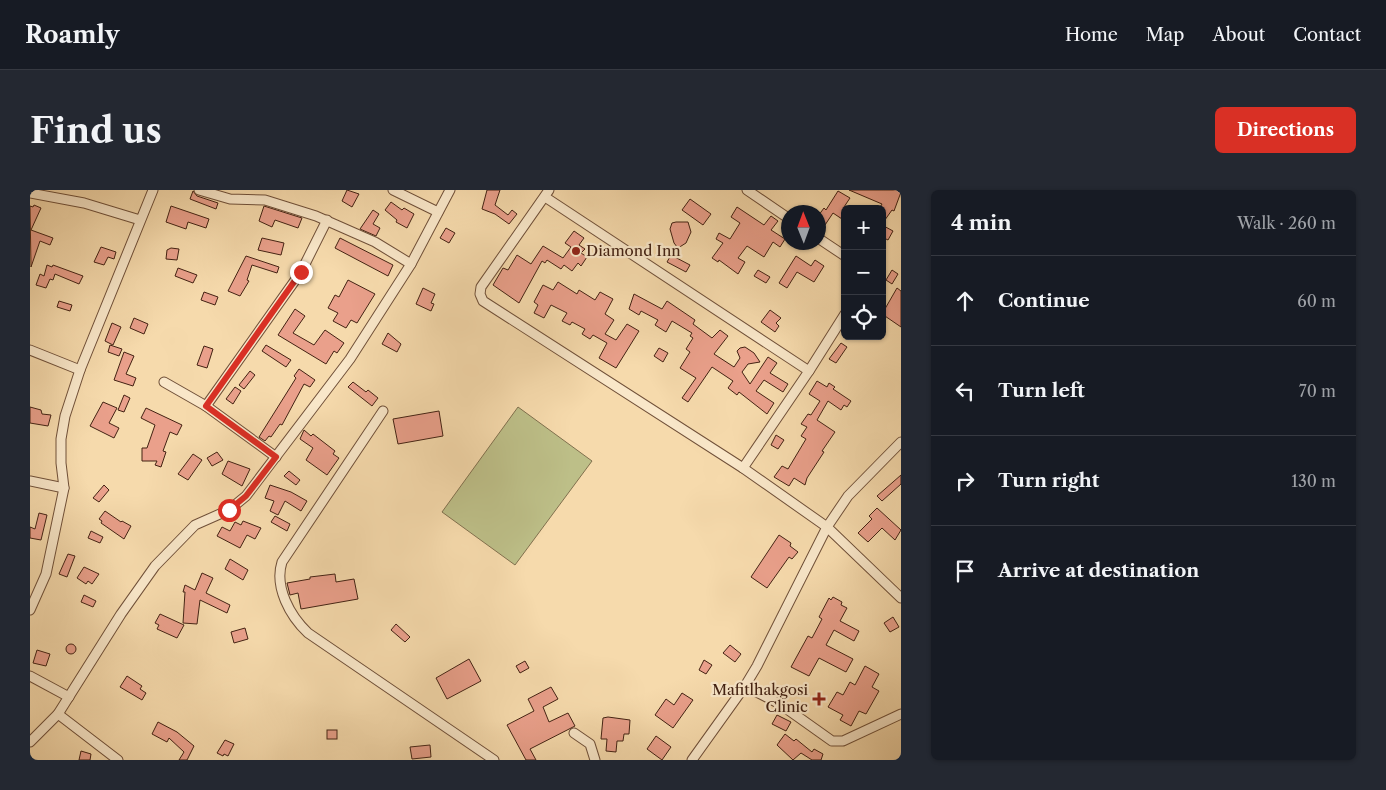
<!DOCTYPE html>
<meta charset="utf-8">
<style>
:root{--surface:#171b24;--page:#242831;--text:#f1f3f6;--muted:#9ea1a6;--line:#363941;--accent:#d93025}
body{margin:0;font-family:"Libre Caslon Text",serif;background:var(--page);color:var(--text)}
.controls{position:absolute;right:15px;top:15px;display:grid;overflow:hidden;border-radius:8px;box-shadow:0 1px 4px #0004}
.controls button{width:45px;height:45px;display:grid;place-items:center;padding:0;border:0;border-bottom:1px solid var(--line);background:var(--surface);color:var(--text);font:25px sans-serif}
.compass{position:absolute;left:751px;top:15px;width:45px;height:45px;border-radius:50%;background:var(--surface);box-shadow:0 1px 4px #0004;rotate:359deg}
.stop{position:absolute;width:15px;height:15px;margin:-11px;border:4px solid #d93025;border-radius:50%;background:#fff}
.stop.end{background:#d93025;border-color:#fff;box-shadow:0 1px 5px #0008}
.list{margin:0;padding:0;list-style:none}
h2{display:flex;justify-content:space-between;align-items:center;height:65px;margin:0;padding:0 20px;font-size:21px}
h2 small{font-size:16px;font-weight:400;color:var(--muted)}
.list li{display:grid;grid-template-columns:32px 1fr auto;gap:15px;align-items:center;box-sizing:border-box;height:90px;padding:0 20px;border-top:1px solid var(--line)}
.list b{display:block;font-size:19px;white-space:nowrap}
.list em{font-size:16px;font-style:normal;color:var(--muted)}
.icon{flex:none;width:28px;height:28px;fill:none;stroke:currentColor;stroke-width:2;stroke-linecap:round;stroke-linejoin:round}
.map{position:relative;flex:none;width:871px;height:570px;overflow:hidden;border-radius:8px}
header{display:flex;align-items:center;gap:30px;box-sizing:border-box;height:70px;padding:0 25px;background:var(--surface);border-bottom:1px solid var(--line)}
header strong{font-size:24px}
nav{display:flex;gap:28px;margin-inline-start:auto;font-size:18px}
.intro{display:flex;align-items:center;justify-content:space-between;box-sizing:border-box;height:120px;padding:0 30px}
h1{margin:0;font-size:35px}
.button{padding:12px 22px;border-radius:8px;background:var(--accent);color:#fff;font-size:18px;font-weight:700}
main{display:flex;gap:30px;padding:0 30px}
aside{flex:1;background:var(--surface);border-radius:8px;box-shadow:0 1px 4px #0004}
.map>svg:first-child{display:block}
</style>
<header>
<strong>Roamly</strong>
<nav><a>Home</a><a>Map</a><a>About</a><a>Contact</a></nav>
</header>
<div class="intro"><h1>Find us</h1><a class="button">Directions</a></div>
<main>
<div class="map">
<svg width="871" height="570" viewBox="0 0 871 570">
<rect width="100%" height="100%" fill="#f6daac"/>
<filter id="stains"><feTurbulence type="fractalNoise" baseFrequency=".004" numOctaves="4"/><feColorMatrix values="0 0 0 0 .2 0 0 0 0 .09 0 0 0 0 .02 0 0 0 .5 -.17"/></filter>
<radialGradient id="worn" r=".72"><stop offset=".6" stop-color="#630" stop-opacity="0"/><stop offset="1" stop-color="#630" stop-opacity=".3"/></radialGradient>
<polygon fill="#bdbf88" stroke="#80704e" points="488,217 562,271 485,375 412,322"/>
<g fill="#eaa08b" stroke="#432213">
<polygon points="317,0 329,4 322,17 312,11"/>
<polygon points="457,0 470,0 465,15 478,25 482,20 487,24 479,34 465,24 452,19"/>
<polygon points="819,0 871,0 871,2 864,21 862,20 852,34 852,19 849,19 852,14"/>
<polygon points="163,1 167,6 188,13 186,19 160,9"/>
<polygon points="808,1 820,8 814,17 815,31 803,23 795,35 788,31 788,26 794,18 796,20"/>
<polygon points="660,9 681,24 673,35 652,20"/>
<polygon points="361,12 372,20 374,18 384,24 377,38 366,32 367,30 355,20"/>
<polygon points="4,15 11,18 1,40 23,48 20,55 10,51 1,77 0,16 3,17"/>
<polygon points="141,16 179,29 176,38 158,32 156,39 136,32"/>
<polygon points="234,16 272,28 268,38 245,30 242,37 229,31"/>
<polygon points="707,17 734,35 741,26 748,31 741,40 755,49 750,57 743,52 734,67 717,56 708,68 715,72 708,84 689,70 688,72 682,68 693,53 686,49 689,43 700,49 710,33 701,27"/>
<polygon points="343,20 349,24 343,34 350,38 346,46 330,39"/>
<polygon points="646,32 658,32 661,42 656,53 648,58 644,53 640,39 642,33"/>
<polygon points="852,35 863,41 858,50 852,47"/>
<polygon points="416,38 425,43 419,53 410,48"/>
<polygon points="544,41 554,48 549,55 555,59 551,63 557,67 551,76 548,73 542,81 534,75 531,79 517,70 515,73 512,71 489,113 463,95 473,78 478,80 487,65 501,74 513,56 533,68 541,57 535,53"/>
<polygon points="232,48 254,53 251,65 228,60"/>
<polygon points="310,48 363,75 358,86 305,58"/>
<polygon points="71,57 86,62 84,69 78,67 74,75 64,72"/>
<polygon points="141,58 149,59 147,70 136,69 137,60"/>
<polygon points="641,65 660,75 656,82 637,72"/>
<polygon points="216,66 249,77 247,83 222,75 217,90 219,91 210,106 198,101"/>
<polygon points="766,66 781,76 785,70 794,76 784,92 767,82 757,98 749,93"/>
<polygon points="17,75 22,77 23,75 53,86 49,94 25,84 23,90 20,89 16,98 6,95 10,84 14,86"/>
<polygon points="148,78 167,85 163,93 145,86"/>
<polygon points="728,80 740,87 736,93 724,86"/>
<polygon points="862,80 868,84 862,94 856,90"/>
<polygon points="318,90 345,104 327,133 321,130 316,138 303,131 308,123 298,118 305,105 309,107"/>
<polygon points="528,92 547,104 549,100 565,110 570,102 583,109 575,124 584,130 575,144 586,150 597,134 609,141 586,178 569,168 577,153 563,145 560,149 552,144 555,139 542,132 540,135 532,131 537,123 521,115 514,128 504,123 508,115 504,112 513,95 523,100"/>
<polygon points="393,98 405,104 401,113 404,114 401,121 386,114"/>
<polygon points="867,98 871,101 871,137 852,124"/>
<polygon points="174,102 188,107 185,115 171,110"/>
<polygon points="604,104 632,119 637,111 665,130 663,134 682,148 690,140 698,146 684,164 704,177 710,168 707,161 710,158 715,157 724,163 730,172 718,174 712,182 720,194 738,167 747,173 740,183 758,194 753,202 734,190 726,201 744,213 737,224 709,202 707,205 698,198 703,191 682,177 658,212 652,208 666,188 650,178 660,162 656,159 663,148 660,146 662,143 642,131 636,142 625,135 628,130 611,121 609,125 599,119"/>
<polygon points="29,111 42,115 40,121 27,117"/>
<polygon points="265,119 275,126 263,143 284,155 295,140 314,153 307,163 304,161 296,174 248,145"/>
<polygon points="740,120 751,128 746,133 749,136 745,142 731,132"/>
<polygon points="104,128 118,134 114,144 100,138"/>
<polygon points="82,133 91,137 83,155 75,151"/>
<polygon points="358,143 371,154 367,162 352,154"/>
<polygon points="811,153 817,157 806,173 799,169"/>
<polygon points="80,155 92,159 89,166 78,162"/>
<polygon points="236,155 261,170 256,177 232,161"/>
<polygon points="174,156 183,159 177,178 167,175"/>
<polygon points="629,158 638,163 633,172 624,166"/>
<polygon points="94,162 104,166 96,184 106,188 103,196 84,190"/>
<polygon points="269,179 285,190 280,197 274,194 252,235 250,234 241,247 239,246 235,251 229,247 266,188 264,186"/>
<polygon points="220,181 225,185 214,199 209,195"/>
<polygon points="787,191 797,197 799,193 805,197 803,199 821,211 817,217 814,215 811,220 798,211 787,230 805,242 792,261 794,262 777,288 775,295 764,288 759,296 744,287 752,276 758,279 776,249 771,246 777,237 771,234 778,224 781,225 790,211 779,204"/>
<polygon points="323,192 336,202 338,200 348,208 342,216 318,197"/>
<polygon points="205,197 211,201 203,214 196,209"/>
<polygon points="94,205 100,208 94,222 88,220"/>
<polygon points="73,212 87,218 79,233 89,238 84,248 60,236"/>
<polygon points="0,217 11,220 12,224 21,225 18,236 0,233"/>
<polygon points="116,218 152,235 147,245 140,242 133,261 136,262 131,277 125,275 127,271 112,271 112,258 117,258 125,235 111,228"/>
<polygon points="409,221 413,246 368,254 363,229"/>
<polygon points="274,240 281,246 283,244 305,261 303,264 309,268 297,285 276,270 283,258 270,249"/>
<polygon points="746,245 754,250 748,259 741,255"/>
<polygon points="187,262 193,270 182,276 177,268"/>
<polygon points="163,264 172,270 158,290 148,284"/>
<polygon points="198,271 220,279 212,296 192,284"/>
<polygon points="259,281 270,290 266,295 254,286"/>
<polygon points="871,285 871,294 852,311 847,306"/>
<polygon points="74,295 79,300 69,312 63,308"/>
<polygon points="240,295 261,302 277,311 271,321 255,311 248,325 240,321 244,311 235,308"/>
<polygon points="847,318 871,340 865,350 852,338 838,352 828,343 842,329 839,326"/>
<polygon points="75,321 91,332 92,331 101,336 94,349 71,333 72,331 69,329"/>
<polygon points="9,323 17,325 11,350 0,348 0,337 5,339"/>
<polygon points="245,326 260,334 257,341 241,332"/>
<polygon points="213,331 231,338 225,349 217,345 210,358 187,346 192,337 200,341 205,332 211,335"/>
<polygon points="61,341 73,347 70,353 58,348"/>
<polygon points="749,345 761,353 760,356 768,362 762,369 759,367 737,398 721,387"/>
<polygon points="38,364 45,366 37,387 29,384"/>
<polygon points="200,369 218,380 213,390 195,379"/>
<polygon points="54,377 69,384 62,394 58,391 56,394 47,388"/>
<polygon points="172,383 183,388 176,403 200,415 197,423 170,410 167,434 153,433 155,402 153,402 155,395 165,400"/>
<polygon points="305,384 306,392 324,389 328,409 271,419 268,403 260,405 257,393 280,389 280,387"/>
<polygon points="54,405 66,411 63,417 51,412"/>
<polygon points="803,407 812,412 811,415 817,418 810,431 829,441 824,451 804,440 796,455 823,469 816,482 789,468 779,486 761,477 778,446 782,448 792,429 789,427 799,408 801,410"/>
<polygon points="130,424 154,435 147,448 127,439 129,435 125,433"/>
<polygon points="863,427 869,437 860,442 854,433"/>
<polygon points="366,434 380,447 375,452 361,440"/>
<polygon points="215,438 218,449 204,453 201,442"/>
<circle cx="41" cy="459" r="5"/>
<polygon points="700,455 711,464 705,472 693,463"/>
<polygon points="7,460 20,464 16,476 3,473"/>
<polygon points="439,469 451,491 417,509 406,488"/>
<polygon points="674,470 682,475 676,484 669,480"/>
<polygon points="495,471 499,478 490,483 486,476"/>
<polygon points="835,476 849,484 842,497 849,501 836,524 829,521 821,536 810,530 813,525 798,517 807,502 813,505 820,492 825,495"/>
<polygon points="97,486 112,496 110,499 116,503 112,510 90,497"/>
<polygon points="521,497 528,509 513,517 519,532 538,523 545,536 500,559 506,570 496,570 477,535 504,521 498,509"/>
<polygon points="652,503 663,510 643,538 625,525 636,509 644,515"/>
<polygon points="747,525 761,532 756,541 742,534"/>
<polygon points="578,527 600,530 599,544 594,544 593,551 587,551 586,562 576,561 577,549 571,549 573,528"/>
<polygon points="128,532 147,542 164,556 157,570 149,570 154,562 139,548 137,552 122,544"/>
<rect x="297" y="540" width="10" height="9"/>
<polygon points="755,544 764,551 766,549 782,562 784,559 793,564 791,570 782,570 771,563 763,570 747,555"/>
<polygon points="626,546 641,557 632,570 617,559"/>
<polygon points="195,550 204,554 198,566 194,564 193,566 187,563"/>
<polygon points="400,555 401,567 382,569 380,557"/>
<polygon points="51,561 61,564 60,570 49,570"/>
</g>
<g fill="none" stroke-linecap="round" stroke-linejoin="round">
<g stroke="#705039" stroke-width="11">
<g id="minor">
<polyline points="169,0 200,9 235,10 286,26 345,52 381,74"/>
<polyline points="363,0 408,22"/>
<polyline points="519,0 451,97 450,104 453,111 713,278 797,337 871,408"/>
<polyline points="717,0 758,28"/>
<polyline points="0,3 54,13 110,30"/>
<polyline points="515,7 779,181"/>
<polyline points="788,48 815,66"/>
<polyline points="0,160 50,180"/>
<polyline points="134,192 176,216 246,267"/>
<polyline points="176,216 271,82 297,30"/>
<path d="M353,221L252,372C244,397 260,426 278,443L464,570"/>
<polyline points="713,278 779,181 815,124"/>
<polyline points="0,291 34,298"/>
<polyline points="0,420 16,384 34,298 31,273 31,249 35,226 50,180 123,0"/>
<polyline points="0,486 39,507"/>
<polyline points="715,496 750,514 802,551 813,551 871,524"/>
<polyline points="28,524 88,570"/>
<polyline points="544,543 560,554 565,570"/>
<polyline points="0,552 28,524 91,424 125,376 165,335 199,320 216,306 320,169 381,74 420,0"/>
<polyline points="662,570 715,496 727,476 797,337 818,306 871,252"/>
</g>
</g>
<use href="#minor" stroke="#f9e7c9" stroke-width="9"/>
</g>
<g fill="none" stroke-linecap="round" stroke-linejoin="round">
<polyline stroke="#d93025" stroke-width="6" points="199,320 216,306 246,267 176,216 271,82"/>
</g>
<g fill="#8f2418" stroke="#f9e7c9" stroke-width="2">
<circle cx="546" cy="61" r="5"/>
<path d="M786.5 501.5h5v5h5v5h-5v5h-5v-5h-5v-5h5z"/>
</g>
<g text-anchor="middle" stroke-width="4.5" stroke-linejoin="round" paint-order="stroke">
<g font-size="15" fill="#432213" stroke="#f9e7c9" text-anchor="start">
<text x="556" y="66">Diamond Inn</text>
<text x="778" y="505" text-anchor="end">Mafitlhakgosi<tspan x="778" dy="17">Clinic</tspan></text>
</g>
</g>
<rect width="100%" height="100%" filter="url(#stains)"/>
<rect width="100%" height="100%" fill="url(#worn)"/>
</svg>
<div class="controls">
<button>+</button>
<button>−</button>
<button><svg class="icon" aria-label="locate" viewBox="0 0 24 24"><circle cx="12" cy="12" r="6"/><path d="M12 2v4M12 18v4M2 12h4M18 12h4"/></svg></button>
</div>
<svg class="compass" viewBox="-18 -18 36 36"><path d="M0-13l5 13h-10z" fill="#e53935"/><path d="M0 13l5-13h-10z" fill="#9ea1a6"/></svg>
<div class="stop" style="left:199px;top:320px"></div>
<div class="stop end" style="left:271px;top:82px"></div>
</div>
<aside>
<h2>4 min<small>Walk · 260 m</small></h2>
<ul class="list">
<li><svg class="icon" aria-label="ahead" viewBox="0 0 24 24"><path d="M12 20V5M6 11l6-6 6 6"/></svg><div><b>Continue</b></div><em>60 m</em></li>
<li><svg class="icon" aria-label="left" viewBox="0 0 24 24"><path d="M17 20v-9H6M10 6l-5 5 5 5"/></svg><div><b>Turn left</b></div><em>70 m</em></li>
<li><svg class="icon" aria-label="right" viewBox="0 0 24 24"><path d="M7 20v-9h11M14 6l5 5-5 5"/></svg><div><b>Turn right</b></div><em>130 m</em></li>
<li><svg class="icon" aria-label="arrive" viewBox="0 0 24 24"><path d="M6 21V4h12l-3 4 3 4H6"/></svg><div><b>Arrive at destination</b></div></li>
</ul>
</aside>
</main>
